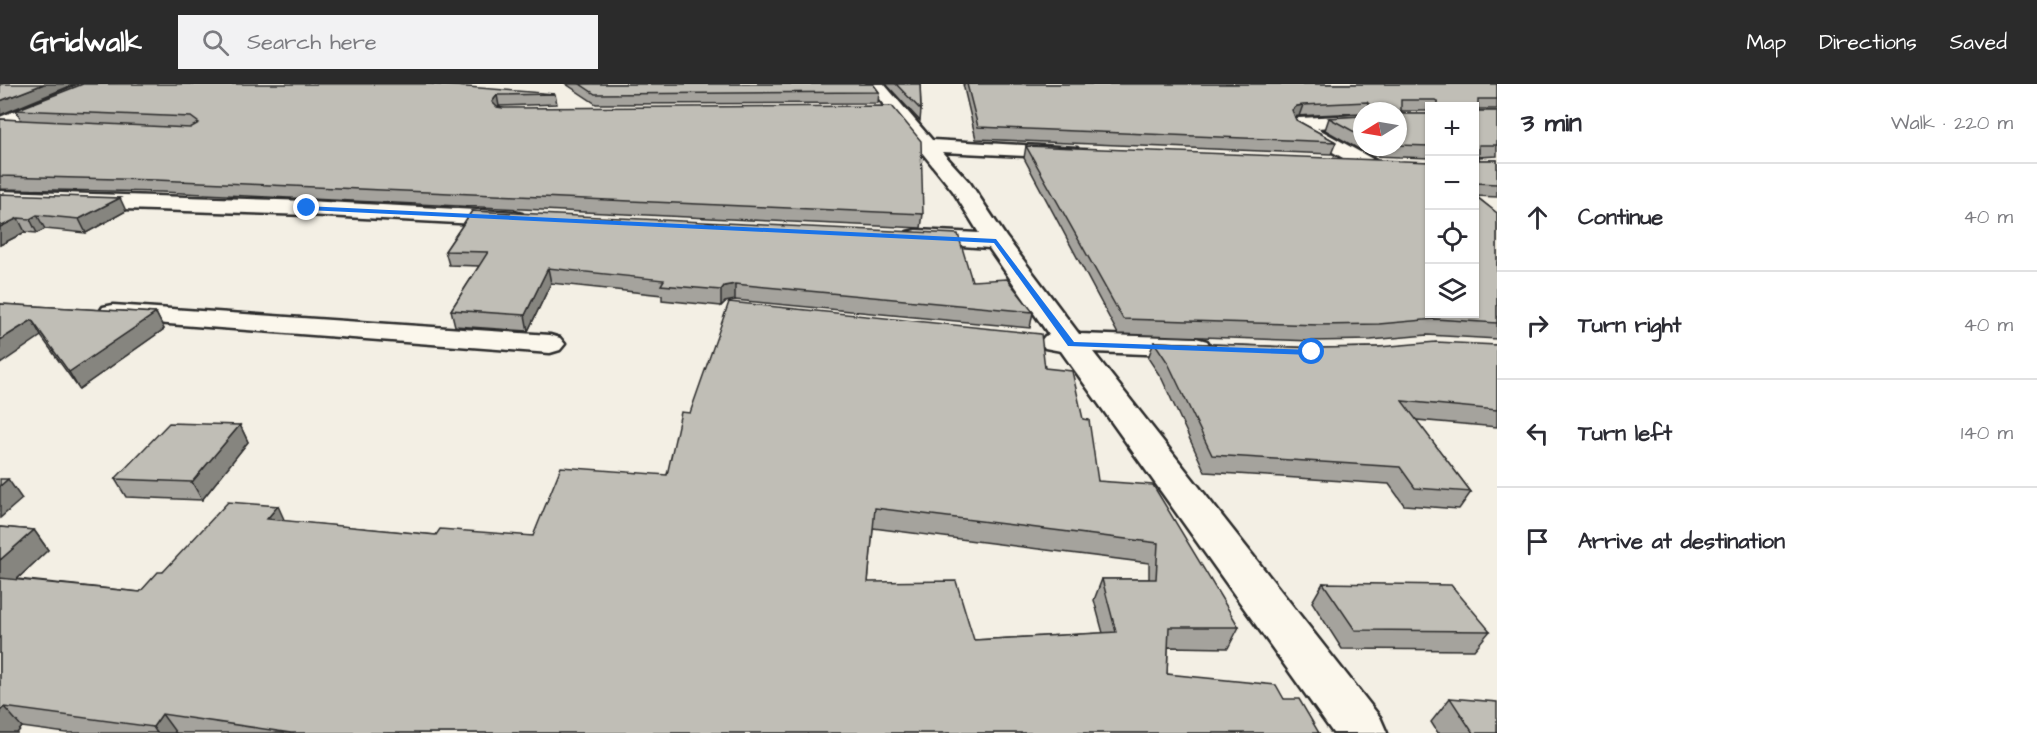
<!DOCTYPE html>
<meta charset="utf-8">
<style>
:root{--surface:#fff;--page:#f2f2f3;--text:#2b2b33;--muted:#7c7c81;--line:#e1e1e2;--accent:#2b2b2b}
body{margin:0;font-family:"Architects Daughter",sans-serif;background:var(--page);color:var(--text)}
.controls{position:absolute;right:18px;top:18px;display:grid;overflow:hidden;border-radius:0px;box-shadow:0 2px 4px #0004}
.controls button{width:54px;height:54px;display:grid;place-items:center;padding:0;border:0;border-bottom:2px solid var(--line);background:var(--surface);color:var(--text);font:30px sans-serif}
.compass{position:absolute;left:1353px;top:18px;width:54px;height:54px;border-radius:50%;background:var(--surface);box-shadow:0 2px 4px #0004;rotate:259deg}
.stop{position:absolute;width:18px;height:18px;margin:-14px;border:4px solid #1a73e8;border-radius:50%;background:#fff}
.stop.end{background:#1a73e8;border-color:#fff;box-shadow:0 2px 6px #0008}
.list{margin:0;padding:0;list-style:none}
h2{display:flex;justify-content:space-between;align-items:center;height:78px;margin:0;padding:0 24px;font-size:26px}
h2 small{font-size:20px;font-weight:400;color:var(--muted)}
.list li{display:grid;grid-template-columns:39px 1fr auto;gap:18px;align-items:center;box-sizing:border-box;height:108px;padding:0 24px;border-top:2px solid var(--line)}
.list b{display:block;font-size:22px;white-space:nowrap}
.list em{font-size:20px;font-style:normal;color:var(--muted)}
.icon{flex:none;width:33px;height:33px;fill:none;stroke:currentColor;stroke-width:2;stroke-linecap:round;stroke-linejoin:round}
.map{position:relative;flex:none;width:1497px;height:649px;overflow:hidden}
header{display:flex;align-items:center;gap:36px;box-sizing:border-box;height:84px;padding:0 30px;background:var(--accent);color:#fff}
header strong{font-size:28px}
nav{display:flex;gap:33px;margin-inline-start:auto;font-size:21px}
.search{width:420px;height:54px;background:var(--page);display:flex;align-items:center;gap:15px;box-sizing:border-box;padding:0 21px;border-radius:0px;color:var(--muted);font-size:22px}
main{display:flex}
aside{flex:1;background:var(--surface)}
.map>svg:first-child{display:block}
</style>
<header>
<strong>Gridwalk</strong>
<div class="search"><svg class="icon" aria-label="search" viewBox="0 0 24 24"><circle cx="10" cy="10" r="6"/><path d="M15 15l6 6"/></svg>Search here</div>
<nav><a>Map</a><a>Directions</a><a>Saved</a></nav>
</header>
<main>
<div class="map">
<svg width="1497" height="649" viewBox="0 0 1497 649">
<rect width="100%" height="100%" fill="#f3efe4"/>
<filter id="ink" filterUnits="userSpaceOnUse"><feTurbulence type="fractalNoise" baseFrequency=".0167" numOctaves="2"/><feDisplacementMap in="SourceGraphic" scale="12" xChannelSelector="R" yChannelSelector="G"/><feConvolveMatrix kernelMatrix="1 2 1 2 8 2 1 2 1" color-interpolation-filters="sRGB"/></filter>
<g filter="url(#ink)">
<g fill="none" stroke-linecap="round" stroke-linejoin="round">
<g stroke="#2b2b2b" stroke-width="5">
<g id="minor">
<polygon points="80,0 102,0 100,3 0,44 0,33"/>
<polygon points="867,0 884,0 932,56 1077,64 1080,68 1077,72 1070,74 942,68 970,99 1006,153 1079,250 1196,254 1207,257 1211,263 1207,269 1196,272 1093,268 1380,633 1387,649 1333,649 1061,267 1045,264 1040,258 1045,252 1049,251 989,164 907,158 904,153 907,148 916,146 979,149 953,107"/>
<polygon points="1362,31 1362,41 1317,44 1376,77 1379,81 1376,85 1362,85 1293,45 1290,41 1293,35 1299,34"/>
<polygon points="0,107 307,117 514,128 522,130 526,135 522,140 514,142 307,131 0,121"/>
<polygon points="113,221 550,251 560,254 565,260 560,266 550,269 103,235 99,229 103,223"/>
</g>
</g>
<use href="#minor" fill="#fbf7ec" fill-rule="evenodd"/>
</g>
<g fill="#a5a39d" stroke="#2b2b2b" stroke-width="1.5" fill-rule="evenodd">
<polygon points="83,0 555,10 557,20 499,22 498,23 923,130 921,144 161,108 0,105 0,35 21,36 16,26"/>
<polygon points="566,0 873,0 879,8 878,19 596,20"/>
<polygon points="886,0 920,0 921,26 920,37"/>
<polygon points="963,0 1497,0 1497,25 1478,25 1478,27 1497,27 1497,72 1479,73 1479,76 1497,76 1497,113 1476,112 1497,129 1497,255 1427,251 1371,256 1312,257 1118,250 1024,74 1026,62 1474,230 1474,22 1430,22 1430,27 1401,27 1403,30 1430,30 1430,74 1371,72 1325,46 1329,34 1362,32 1362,63 1398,63 1398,27 1362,27 1362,29 1295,32 1296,36 1336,58 1331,70 976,55"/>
<polygon points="0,110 126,127 86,149 45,145 37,149 25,148 0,161"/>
<polygon points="472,127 972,197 1033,228 1030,244 735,216 725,218 721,222 662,216 662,211 551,199 528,247 455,242 451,226 479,182 449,181 445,167"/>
<polygon points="0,220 156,229 164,245 79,305 41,252"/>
<polygon points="1154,258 1319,264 1497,261 1497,343 1416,336 1471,408 1459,425 1404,421 1389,400 1205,388 1162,295 1148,274"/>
<path d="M1045,284L1098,397L1239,543L1228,564L1168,563L1167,590L1284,615L1319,649H66L22,643L17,649H0V443L34,446L48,466L17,495L140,508L163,488L284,437L436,451L533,452L667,391L690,329ZM873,444L1149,479V495H1102L1094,516L1103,549L974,556L868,498Z"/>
<polygon points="240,341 248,358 202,416 126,413 115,395"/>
<polygon points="1323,499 1490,547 1474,566 1342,565 1312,518"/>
<polygon points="1450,614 1497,649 1438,649 1431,638"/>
</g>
<g fill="#86857f" stroke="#2b2b2b" stroke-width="1.5">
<polygon points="44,0 75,0 0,31 0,17"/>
<polygon points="497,11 499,22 494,29 492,18"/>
<polygon points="1303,21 1299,32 1293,33 1292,26 1297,22"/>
<polygon points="120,114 126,127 86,149 79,135"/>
<polygon points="37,131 45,145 37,149 30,135"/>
<polygon points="18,134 25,148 0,161 0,143"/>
<polygon points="548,184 551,199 528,247 525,231"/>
<polygon points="735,200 735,216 725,218 721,222 721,206 724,202"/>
<polygon points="156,229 164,245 79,305 69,288"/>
<polygon points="32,236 41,252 0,280 0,256"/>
<polygon points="240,341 248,358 202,416 192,398"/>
<polygon points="8,395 22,415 0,434 0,402"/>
<polygon points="278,422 287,442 267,435"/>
<polygon points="34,446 48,466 0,511 0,476"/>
<polygon points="4,623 22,643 17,649 0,649 0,627"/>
<polygon points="162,630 176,649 157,649 153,643"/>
</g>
<g fill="#c0beb6" stroke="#2b2b2b" stroke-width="1.5" fill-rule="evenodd">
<polygon points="0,0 44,0 0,17"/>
<polygon points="83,0 430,0 555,10 497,11 492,18 497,23 503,24 892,22 921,57 923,130 156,96 0,92 0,35 190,44 199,39 191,33 16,26"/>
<polygon points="580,0 873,0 879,8 595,10"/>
<polygon points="896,0 920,0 921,26"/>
<polygon points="967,0 1497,0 1497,15 1478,15 1478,27 1497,27 1497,61 1479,61 1479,76 1497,76 1497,100 1474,99 1474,22 1438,22 1438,18 1435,16 1401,16 1401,28 1403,30 1430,30 1430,62 1398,61 1398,27 1368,27 1369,20 1367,18 1303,21 1297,22 1292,26 1296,36 1336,58 978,43"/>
<polygon points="1362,32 1362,52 1329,34"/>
<polygon points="1026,62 1430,78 1430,230 1474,230 1474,111 1497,129 1497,239 1435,235 1379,240 1319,241 1123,235"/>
<polygon points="0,110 120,114 79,135 37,131 30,135 18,134 0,143"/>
<polygon points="472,127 958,150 972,197 1007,195 1033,228 735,200 724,202 721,206 661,201 664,196 548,184 525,231 451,226 488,168 445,167"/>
<path d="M729,218L1041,250L1045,284L1072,287L1083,335L1089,336L1098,397L1153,401L1239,543H1169L1167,590L1276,601L1284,615H1299L1319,649H291L162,630L153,643L4,623L0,627V494L140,508L158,488H163L228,418L278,422L267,435L436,451L440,445L533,452L561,383L667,391L681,328L690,329ZM875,424L1158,459L1156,495H1102L1116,548L974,556L956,497L868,498Z"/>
<polygon points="0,220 156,229 69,288 32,236 0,256"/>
<polygon points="1154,258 1319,264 1379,263 1436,258 1497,261 1497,326 1402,317 1471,408 1415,404 1400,383 1212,371 1168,279"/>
<polygon points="169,339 240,341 192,398 115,395"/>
<polygon points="0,395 8,395 0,402"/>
<polygon points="0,443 34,446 0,476"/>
<polygon points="1323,499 1451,501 1490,547 1355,546"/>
<polygon points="1450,614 1497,618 1497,649 1473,649"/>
</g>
</g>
<polygon fill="#1a73e8" points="305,122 996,155 1074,258 1312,266 1317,268 1312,271 1068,262 994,159 307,126"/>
</svg>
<div class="controls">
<button>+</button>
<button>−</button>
<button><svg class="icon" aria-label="locate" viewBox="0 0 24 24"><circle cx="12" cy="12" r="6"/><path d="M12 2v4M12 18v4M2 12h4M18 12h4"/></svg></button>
<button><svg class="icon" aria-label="layers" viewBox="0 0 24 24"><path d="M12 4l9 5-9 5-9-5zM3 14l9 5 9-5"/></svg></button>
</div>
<svg class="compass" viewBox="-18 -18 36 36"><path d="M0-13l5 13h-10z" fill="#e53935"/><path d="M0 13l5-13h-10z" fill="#7c7c81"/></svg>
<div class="stop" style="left:1312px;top:268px"></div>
<div class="stop end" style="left:307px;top:124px"></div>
</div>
<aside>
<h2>3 min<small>Walk · 220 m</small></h2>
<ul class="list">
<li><svg class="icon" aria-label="ahead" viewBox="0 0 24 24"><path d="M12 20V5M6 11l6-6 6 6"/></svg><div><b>Continue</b></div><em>40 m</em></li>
<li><svg class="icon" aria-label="right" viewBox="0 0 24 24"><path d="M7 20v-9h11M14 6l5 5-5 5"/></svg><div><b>Turn right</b></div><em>40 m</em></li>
<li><svg class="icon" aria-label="left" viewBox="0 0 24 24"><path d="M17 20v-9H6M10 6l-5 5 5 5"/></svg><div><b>Turn left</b></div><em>140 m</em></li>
<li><svg class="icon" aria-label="arrive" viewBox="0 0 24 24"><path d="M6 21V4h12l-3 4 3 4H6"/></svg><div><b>Arrive at destination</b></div></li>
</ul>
</aside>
</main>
